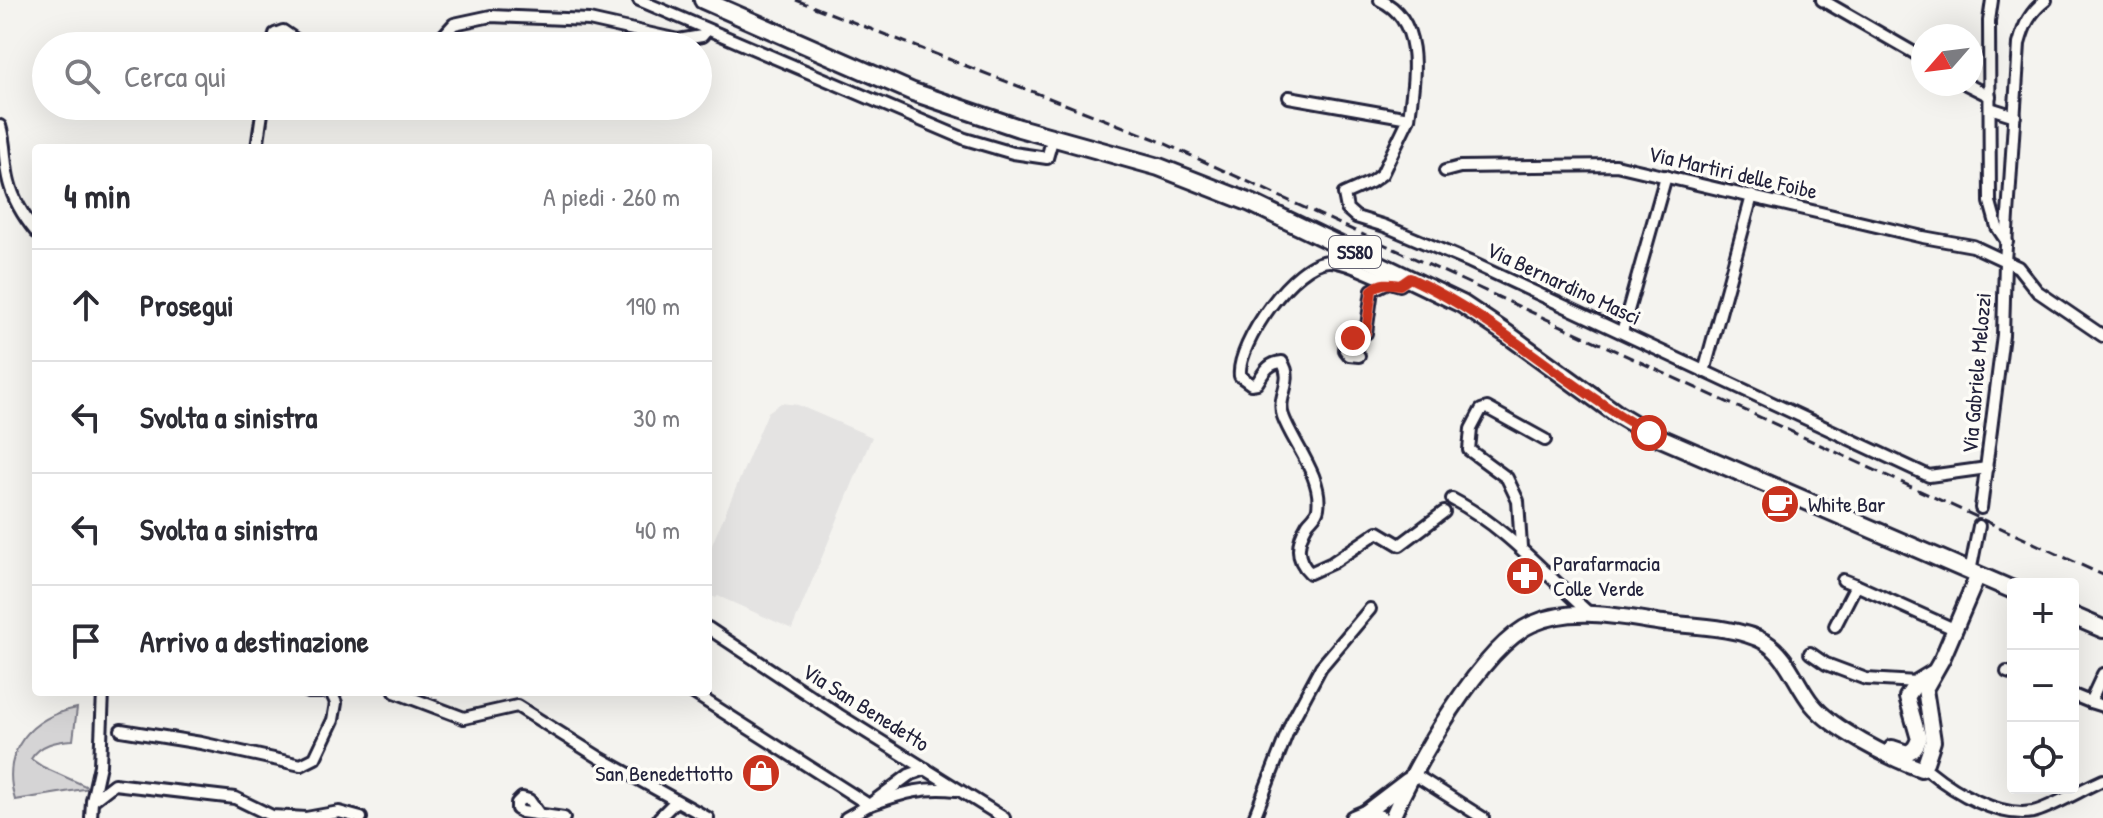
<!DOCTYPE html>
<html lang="it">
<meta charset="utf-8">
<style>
:root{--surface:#fff;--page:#f2f2f3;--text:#2b2b33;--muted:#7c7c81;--line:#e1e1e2}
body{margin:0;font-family:"Patrick Hand",sans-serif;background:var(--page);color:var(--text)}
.controls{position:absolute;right:24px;bottom:24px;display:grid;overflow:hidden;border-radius:8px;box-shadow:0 8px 32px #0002}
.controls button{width:72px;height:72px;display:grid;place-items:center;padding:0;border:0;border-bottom:2px solid var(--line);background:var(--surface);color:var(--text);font:40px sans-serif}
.compass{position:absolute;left:1911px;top:24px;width:72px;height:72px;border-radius:50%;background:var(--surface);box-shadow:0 8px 32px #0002;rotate:242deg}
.stop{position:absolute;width:24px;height:24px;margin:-18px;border:6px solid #c8321e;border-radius:50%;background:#fff}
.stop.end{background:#c8321e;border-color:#fff;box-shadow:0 2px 8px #0008}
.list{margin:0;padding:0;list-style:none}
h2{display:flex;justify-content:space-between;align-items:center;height:104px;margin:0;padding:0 32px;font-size:34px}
h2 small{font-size:26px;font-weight:400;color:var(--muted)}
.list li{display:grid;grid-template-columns:52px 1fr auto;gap:24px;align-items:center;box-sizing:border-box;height:112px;padding:0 32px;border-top:2px solid var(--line)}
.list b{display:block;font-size:30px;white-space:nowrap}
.list em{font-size:26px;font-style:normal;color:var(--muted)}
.icon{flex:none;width:44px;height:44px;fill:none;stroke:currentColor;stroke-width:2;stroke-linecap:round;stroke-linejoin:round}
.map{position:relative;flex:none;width:2103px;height:818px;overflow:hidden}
.search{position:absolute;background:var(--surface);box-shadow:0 8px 32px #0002;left:32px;top:32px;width:680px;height:88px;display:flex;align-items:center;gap:20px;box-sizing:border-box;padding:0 28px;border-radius:44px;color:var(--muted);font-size:30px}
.panel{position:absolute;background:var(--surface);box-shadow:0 8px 32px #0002;left:32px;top:144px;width:680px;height:552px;border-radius:8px}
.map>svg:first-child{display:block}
</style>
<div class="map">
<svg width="2103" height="818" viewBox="0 0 2103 818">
<rect width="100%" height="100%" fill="#f4f3ef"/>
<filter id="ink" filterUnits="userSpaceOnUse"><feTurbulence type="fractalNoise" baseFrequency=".0125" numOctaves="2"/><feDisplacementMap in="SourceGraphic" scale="16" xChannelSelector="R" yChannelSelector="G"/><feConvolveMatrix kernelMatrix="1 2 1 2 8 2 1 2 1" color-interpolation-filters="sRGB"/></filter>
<g filter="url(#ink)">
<polygon fill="#e4e3e2" points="781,403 798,405 872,437 792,629 718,596 716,598 708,595 708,554 768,412"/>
<path fill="#d5d4d5" stroke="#7c7b88" stroke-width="2" d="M77,708L73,740C56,741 40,744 31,759L43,767L90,788L15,800C0,750 31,717 77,708Z"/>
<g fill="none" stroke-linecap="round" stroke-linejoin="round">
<g stroke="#22223b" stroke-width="16">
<g id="street">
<polyline points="639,0 965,139 1013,153 1047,158 1053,137"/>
<path d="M1380,0C1425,21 1414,79 1409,118"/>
<polyline points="1822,0 1923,58"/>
<polyline points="1992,0 1989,21 1990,202 1997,227 2007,242"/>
<polyline points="273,46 275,34 283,31 305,46"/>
<polyline points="434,46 454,24 491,16 589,20 678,40 702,36 707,30"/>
<polyline points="1966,84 1990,96"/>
<polyline points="1289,97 1409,118 1382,174 1371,182 1344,194 1347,209 1356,217 1385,226 1470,262 1929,476 1987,468"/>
<polyline points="1990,108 2015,116"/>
<path d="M0,126C6,145 4,164 9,182C14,202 24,217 36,232"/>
<polyline points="257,148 263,106"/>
<polyline points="1445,171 1460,167 1616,165 1923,237 1973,246 2018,267 2037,291 2103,336"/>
<path d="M1410,278L1400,285C1378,280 1351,262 1330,261C1295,260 1236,345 1240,376L1251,384L1257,383C1264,372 1268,363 1282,362C1295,381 1276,396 1283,416C1292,442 1323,477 1318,508C1317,515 1312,518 1308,523C1297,541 1294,558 1310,573L1332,563L1378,532L1400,545L1444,512"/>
<polyline points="1622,332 1666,176"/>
<polyline points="1359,356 1349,355 1345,350 1346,341 1366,333 1372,290 1388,282"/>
<polyline points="1704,372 1752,196"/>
<path d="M1452,499C1506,527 1544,573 1589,613"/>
<path d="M1981,508L2003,335L2005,262L2019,44C2024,25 2030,12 2046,0"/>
<polyline points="1521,547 1518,501 1507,478 1469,450 1471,429 1481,410 1487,408 1545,440"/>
<polyline points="1970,572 1979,526"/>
<polyline points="1843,580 1856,585"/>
<polyline points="1835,626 1856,585 1954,629"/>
<polyline points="708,628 839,715 1004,818"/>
<polyline points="1810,653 1826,664 1866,679 1917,682"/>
<polyline points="2007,672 2013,674"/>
<polyline points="2103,674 2090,702 2103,706"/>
<polyline points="308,692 321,692"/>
<polyline points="395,692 464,718 517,706 600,758 708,818"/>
<polyline points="692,692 869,805"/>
<polyline points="2073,695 2090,702"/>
<polyline points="121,730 201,743 301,765 315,758 333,720 336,703 331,692"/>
<path d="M1929,771C1955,792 1998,818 2033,812C2051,808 2084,788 2103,780"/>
<polyline points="1412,773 1483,818"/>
<polyline points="92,801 114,784 235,798 272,816 306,818 339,812 361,818"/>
<path d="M869,805C901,794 921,786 956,790"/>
<polyline points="539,814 529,800 522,798 517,803 517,809 522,812 564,818"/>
<polyline points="91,818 92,801 100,765 103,692"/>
<polyline points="659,818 676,801"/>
<polyline points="846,818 869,805 909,775 926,769"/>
<polyline points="1254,818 1291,723 1321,667 1370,609"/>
</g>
</g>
<g stroke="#22223b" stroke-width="20">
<g id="secondary">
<path d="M1892,748L1907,753C1914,750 1916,747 1919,739L1907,697L1917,682L1932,673"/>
<polyline points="1926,762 1933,741 1925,689 1942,659 1978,575"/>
<polyline points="1365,813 1407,781"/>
<polyline points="1353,818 1365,813 1380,818"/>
<path d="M1392,818C1414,766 1481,647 1532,624C1573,605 1621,617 1664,623C1692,626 1740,627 1765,642C1789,657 1795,683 1812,704C1832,729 1890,758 1921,769"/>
</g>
</g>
<g stroke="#22223b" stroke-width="22">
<g id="primary">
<polyline points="703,0 913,92 1019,128 1159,167 1251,203 1462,304 1507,334 1617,414 1649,433 2013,590"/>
<polyline points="2073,616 2103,629"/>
</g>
</g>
<use href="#street" stroke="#fdfcf7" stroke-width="10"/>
<use href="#secondary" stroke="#fdfcf7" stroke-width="14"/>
<use href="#primary" stroke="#fdfcf7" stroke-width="16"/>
<polyline stroke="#22223b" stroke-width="3" stroke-dasharray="12 6" stroke-linecap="butt" points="796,0 1155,139 2103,575"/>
</g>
</g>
<g fill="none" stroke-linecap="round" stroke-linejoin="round" filter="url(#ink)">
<path stroke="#c8321e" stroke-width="10" d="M1353,338L1366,333L1372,290C1381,282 1388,283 1400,285L1410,278C1500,320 1564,385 1649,433"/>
</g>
<defs>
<g id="cafe-disc" transform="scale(2)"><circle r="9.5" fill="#c8321e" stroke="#fdfcf7"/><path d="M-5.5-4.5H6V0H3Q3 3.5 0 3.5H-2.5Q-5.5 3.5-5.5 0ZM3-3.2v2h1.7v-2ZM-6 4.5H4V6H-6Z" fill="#fff"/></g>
<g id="pharmacy-disc" transform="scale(2)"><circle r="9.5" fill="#c8321e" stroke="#fdfcf7"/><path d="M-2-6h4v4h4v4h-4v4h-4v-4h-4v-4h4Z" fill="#fff"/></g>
<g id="shop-disc" transform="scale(2)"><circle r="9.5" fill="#c8321e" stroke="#fdfcf7"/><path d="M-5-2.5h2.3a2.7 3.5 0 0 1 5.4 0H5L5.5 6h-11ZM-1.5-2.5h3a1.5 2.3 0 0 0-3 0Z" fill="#fff"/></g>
</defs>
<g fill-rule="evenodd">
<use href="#cafe-disc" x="1780" y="504"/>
<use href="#pharmacy-disc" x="1525" y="576"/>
<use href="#shop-disc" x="761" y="773"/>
</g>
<g text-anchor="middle" stroke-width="7" stroke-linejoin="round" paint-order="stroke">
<rect fill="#fdfcf7" stroke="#646373" stroke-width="2" x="1329" y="236" width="52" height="32" rx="6"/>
<g font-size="20" font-weight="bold" fill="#22223b">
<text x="1355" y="259">SS80</text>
</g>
<g font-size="22" fill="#22223b" stroke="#fdfcf7">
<text transform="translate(1733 172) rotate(13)" y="8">Via Martiri delle Foibe</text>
<text transform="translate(1564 283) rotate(25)" y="8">Via Bernardino Masci</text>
<text transform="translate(1976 373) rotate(-85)" y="8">Via Gabriele Melozzi</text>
<text transform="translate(866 707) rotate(32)" y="8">Via San Benedetto</text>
</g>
<g font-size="22" fill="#22223b" stroke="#fdfcf7" text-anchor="start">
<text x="1808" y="512">White Bar</text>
<text x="1553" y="571">Parafarmacia<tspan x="1553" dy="25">Colle Verde</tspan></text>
<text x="733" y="781" text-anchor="end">San Benedettotto</text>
</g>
</g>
</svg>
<div class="controls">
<button>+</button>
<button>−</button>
<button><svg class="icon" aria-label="locate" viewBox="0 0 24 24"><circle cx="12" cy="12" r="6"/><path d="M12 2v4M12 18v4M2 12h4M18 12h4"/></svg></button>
</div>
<svg class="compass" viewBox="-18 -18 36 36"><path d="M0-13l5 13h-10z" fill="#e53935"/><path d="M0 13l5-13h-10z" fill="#7c7c81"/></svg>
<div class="stop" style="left:1649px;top:433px"></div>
<div class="stop end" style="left:1353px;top:338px"></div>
<div class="search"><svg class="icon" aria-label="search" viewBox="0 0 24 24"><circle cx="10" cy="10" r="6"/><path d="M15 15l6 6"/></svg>Cerca qui</div>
<section class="panel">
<h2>4 min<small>A piedi · 260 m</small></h2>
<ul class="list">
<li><svg class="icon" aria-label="ahead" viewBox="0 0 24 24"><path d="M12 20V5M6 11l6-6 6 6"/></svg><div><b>Prosegui</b></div><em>190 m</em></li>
<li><svg class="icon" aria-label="left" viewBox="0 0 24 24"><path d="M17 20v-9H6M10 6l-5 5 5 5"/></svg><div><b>Svolta a sinistra</b></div><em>30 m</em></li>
<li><svg class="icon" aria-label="left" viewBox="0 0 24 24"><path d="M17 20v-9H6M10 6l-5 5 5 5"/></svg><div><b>Svolta a sinistra</b></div><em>40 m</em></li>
<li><svg class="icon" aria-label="arrive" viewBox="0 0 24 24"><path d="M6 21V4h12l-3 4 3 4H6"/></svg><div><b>Arrivo a destinazione</b></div></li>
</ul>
</section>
</div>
